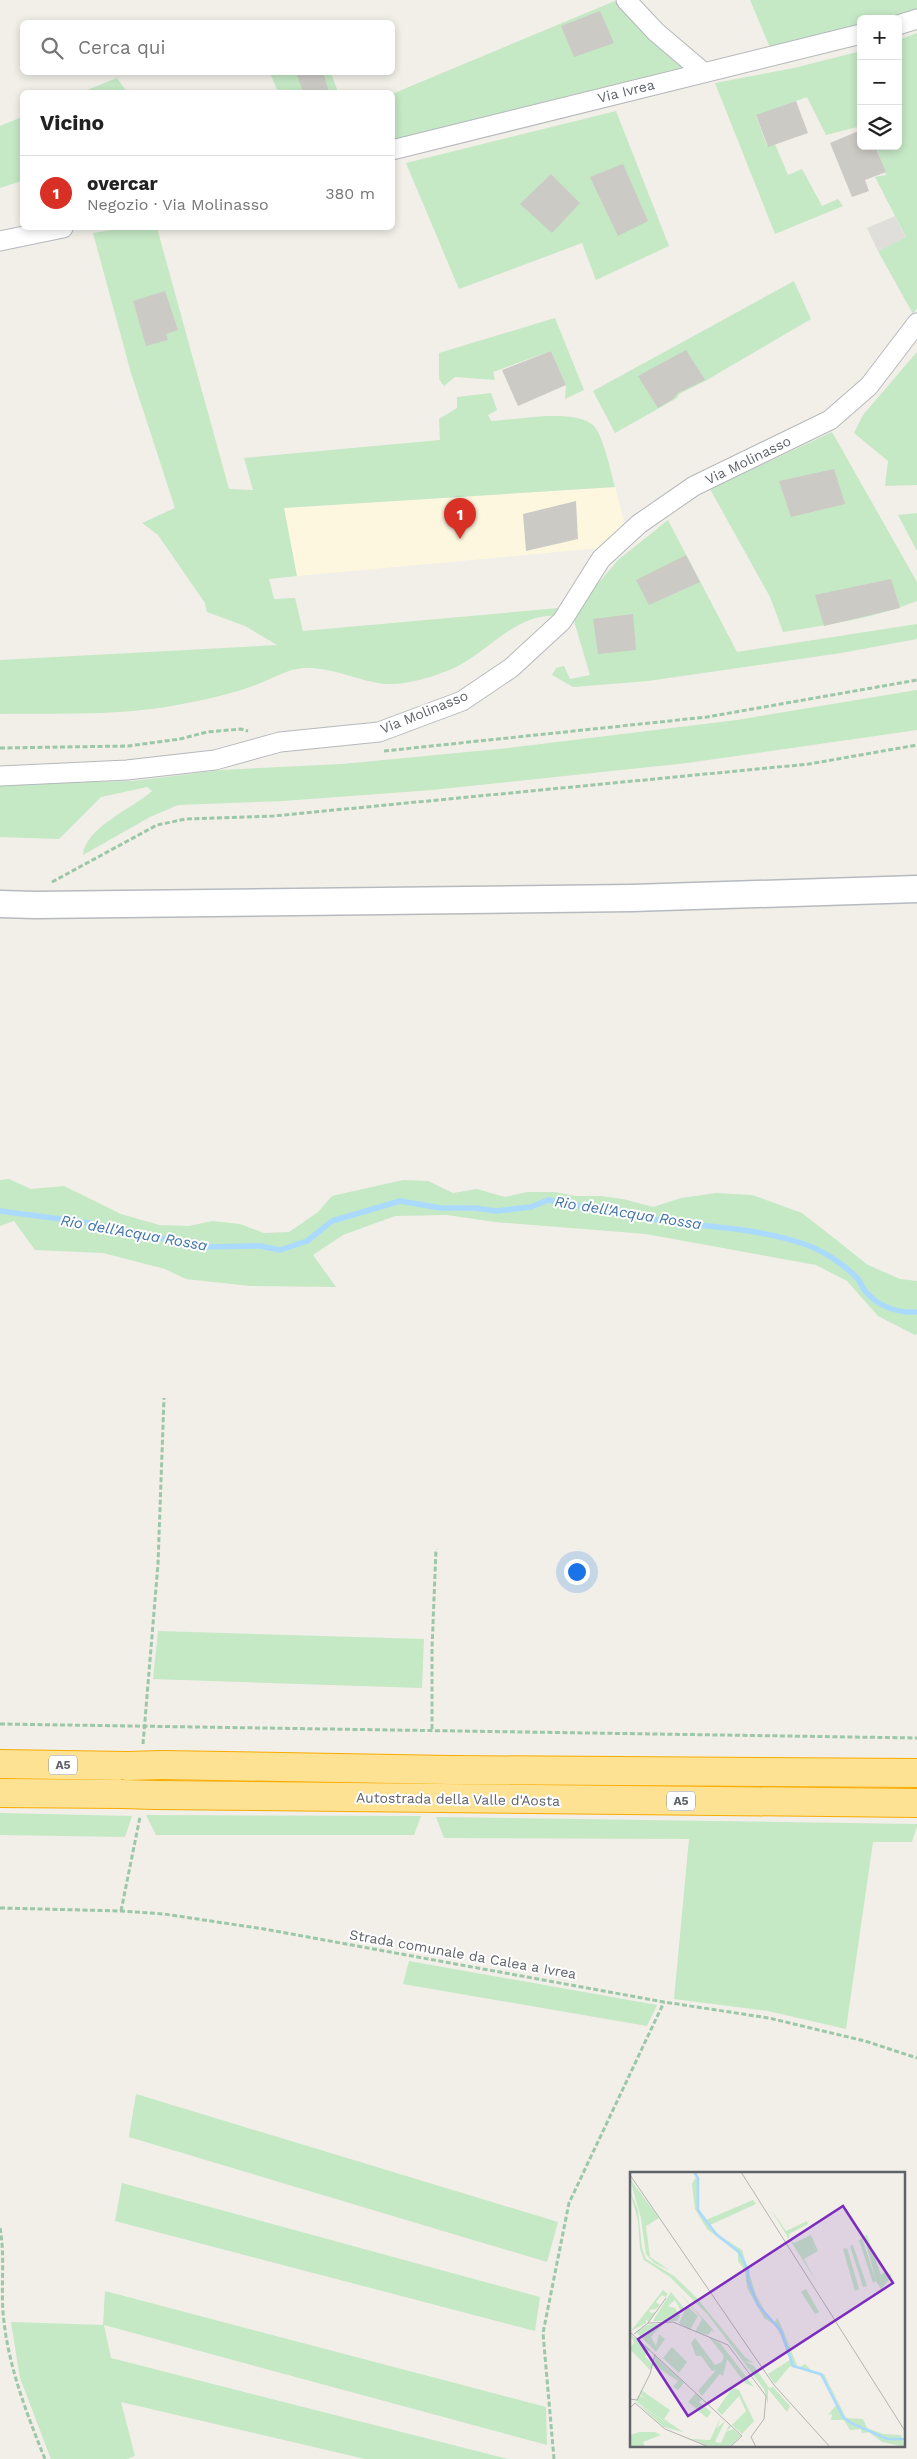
<!DOCTYPE html>
<html lang="it">
<meta charset="utf-8">
<style>
:root{--surface:#fff;--page:#f6f6f6;--text:#222;--muted:#767676;--line:#e0e0e0;--accent:#d93025}
body{margin:0;font-family:"Work Sans",sans-serif;background:var(--page);color:var(--text)}
.controls{position:absolute;right:15px;top:15px;display:grid;overflow:hidden;border-radius:8px;box-shadow:0 2px 8px #0003}
.controls button{width:45px;height:45px;display:grid;place-items:center;padding:0;border:0;border-bottom:1px solid var(--line);background:var(--surface);color:var(--text);font:25px sans-serif}
.you{position:absolute;left:576px;top:1571px;width:18px;height:18px;margin:-12px;border:4px solid #fff;border-radius:50%;background:#1a73e8;box-shadow:0 0 0 8px #1a73e833}
.badge{display:grid;place-items:center;width:32px;height:32px;border-radius:50%;background:var(--accent);color:#fff;font-size:16px;font-weight:700}
.pin{position:absolute;translate:-50% -41px;filter:drop-shadow(0 1px 2px #0008)}
.pin::after{content:'';position:absolute;top:26px;width:18px;height:15px;background:inherit;clip-path:polygon(0 0,100% 0,50% 100%)}
.list{margin:0;padding:0;list-style:none}
h2{display:flex;justify-content:space-between;align-items:center;height:65px;margin:0;padding:0 20px;font-size:21px}
h2 small{font-size:16px;font-weight:400;color:var(--muted)}
.list li{display:grid;grid-template-columns:32px 1fr auto;gap:15px;align-items:center;box-sizing:border-box;height:75px;padding:0 20px;border-top:1px solid var(--line)}
.list b{display:block;font-size:19px;white-space:nowrap}
.list p{margin:0;font-size:16px;white-space:nowrap;color:var(--muted)}
.list em{font-size:16px;font-style:normal;color:var(--muted)}
.icon{flex:none;width:28px;height:28px;fill:none;stroke:currentColor;stroke-width:2;stroke-linecap:round;stroke-linejoin:round}
.map{position:relative;flex:none;width:917px;height:2459px;overflow:hidden}
.search{position:absolute;background:var(--surface);box-shadow:0 2px 8px #0003;left:20px;top:20px;width:375px;height:55px;display:flex;align-items:center;gap:12px;box-sizing:border-box;padding:0 18px;border-radius:8px;color:var(--muted);font-size:19px}
.panel{position:absolute;background:var(--surface);box-shadow:0 2px 8px #0003;left:20px;top:90px;width:375px;height:140px;border-radius:8px}
.map>svg:first-child{display:block}
</style>
<div class="map">
<svg width="917" height="2459" viewBox="0 0 917 2459">
<rect width="100%" height="100%" fill="#f1efe8"/>
<polygon fill="#fef7e0" points="615,487 625,525 601,548 297,576 283,508"/>
<polygon fill="#e0deda" points="895,216 906,238 878,251 867,228"/>
<g fill="#c5e8c5">
<polygon points="750,0 917,0 917,13 897,19 861,19 861,28 771,50"/>
<polygon points="615,1 688,70 393,142 392,94"/>
<polygon points="917,33 917,308 913,314 878,251 906,237 875,177 886,175 876,146 898,146 898,40"/>
<polygon points="861,51 861,126 826,135 807,97 756,116 767,146 775,144 788,175 802,169 822,206 838,199 843,206 775,234 715,83 794,68"/>
<polygon points="270,73 331,73 338,92 278,92"/>
<polygon points="117,78 127,92 82,92"/>
<polygon points="616,111 669,246 596,280 582,243 459,289 406,163"/>
<polygon points="22,117 22,181 0,188 0,126"/>
<path d="M124,228H157L229,489L253,490L244,458L440,440L439,419L457,408V397L491,393L497,410L488,415L491,421C516,420 574,408 593,425C603,434 611,473 615,487L284,508L297,576L269,579L274,599L295,598L303,631L559,608L557,616C518,613 490,649 458,666C442,674 422,680 404,683C370,689 338,666 304,668C287,669 274,678 258,684C232,694 205,700 177,705C119,716 59,713 0,714V660L277,645L245,626L207,612L205,603L158,535L142,523L175,508L131,373L93,233Z"/>
<polygon points="794,281 811,319 705,381 679,394 677,398 615,433 593,391"/>
<polygon points="555,318 584,390 565,399 566,385 551,351 493,372 495,380 455,377 444,386 439,379 439,353"/>
<polygon points="917,352 917,485 885,486 888,461 854,433 863,415"/>
<path d="M832,432L917,582V601C875,618 828,625 783,632L770,597L710,489Z"/>
<polygon points="917,513 917,551 898,515"/>
<polygon points="668,520 737,652 917,624 917,639 841,653 648,681 573,687 552,675 556,668 564,666 570,679 590,675 572,614 618,560"/>
<path d="M917,690V730L687,763L432,790L283,801L178,805L150,817L83,855C85,827 134,808 152,791L147,787L101,797L59,839L0,837V784L133,781L221,770L342,764L499,749L737,720Z"/>
<polygon points="9,1179 31,1189 64,1186 121,1214 159,1225 189,1226 212,1221 240,1224 264,1233 289,1232 318,1212 332,1196 403,1180 428,1181 453,1193 477,1189 505,1197 527,1192 554,1192 576,1196 600,1196 623,1199 653,1207 681,1198 716,1193 752,1195 802,1213 868,1265 900,1279 917,1281 917,1334 915,1335 878,1316 847,1281 816,1265 646,1234 495,1222 447,1215 395,1216 343,1235 313,1255 336,1287 250,1286 186,1279 165,1269 103,1253 35,1250 14,1221 0,1226 0,1180"/>
<polygon points="158,1631 424,1639 422,1688 153,1679"/>
<polygon points="0,1813 132,1816 125,1837 0,1835"/>
<polygon points="146,1815 421,1816 414,1835 156,1835"/>
<polygon points="436,1817 917,1824 917,1826 912,1842 873,1842 846,2029 768,2011 674,1999 689,1839 444,1838"/>
<polygon points="409,1961 657,2005 647,2026 403,1984"/>
<polygon points="136,2094 558,2222 547,2262 129,2137"/>
<polygon points="122,2183 540,2297 535,2331 115,2221"/>
<polygon points="105,2291 546,2407 547,2445 104,2325 111,2358 508,2459 365,2459 121,2402 135,2456 127,2459 51,2459 20,2378 11,2322 103,2325"/>
</g>
<g fill="none" stroke-linecap="round" stroke-linejoin="round">
<path stroke="#aadaff" stroke-width="5.5" d="M0,1211L90,1223L203,1247L260,1246L280,1250L307,1241L332,1221L400,1201L441,1208H475L496,1211L531,1207L548,1200C589,1207 631,1217 672,1222C718,1228 760,1229 804,1244C822,1250 844,1264 858,1279C861,1283 862,1288 866,1292C879,1307 898,1313 917,1312"/>
</g>
<g fill="#cccac5">
<polygon points="600,11 614,43 574,57 561,26"/>
<polygon points="296,72 323,72 329,92 303,92"/>
<polygon points="796,101 808,133 768,147 756,115"/>
<polygon points="861,130 861,146 875,146 886,172 865,180 869,191 852,197 830,143"/>
<polygon points="623,164 648,221 618,236 590,177"/>
<polygon points="551,174 580,203 552,233 520,204"/>
<polygon points="165,291 178,330 166,334 168,340 146,346 133,301"/>
<polygon points="686,350 705,380 678,393 673,399 658,408 638,376"/>
<polygon points="551,351 566,385 518,406 502,370"/>
<polygon points="834,469 845,504 791,517 779,481"/>
<polygon points="576,501 578,539 526,551 523,514"/>
<polygon points="686,555 700,582 649,605 636,580"/>
<polygon points="891,579 900,608 824,626 815,595"/>
<polygon points="633,614 636,650 598,654 593,619"/>
</g>
<g fill="none" stroke-linecap="round" stroke-linejoin="round">
<g stroke="#b5b8bc" stroke-width="21">
<g id="minor">
<polyline points="626,0 656,32 703,72"/>
<polyline points="898,25 917,19"/>
<polyline points="392,150 861,34"/>
<polyline points="0,241 63,228"/>
<polyline points="0,776 127,770 215,760 280,742 379,732 462,701 511,668 562,621 601,559 639,524 694,486 830,420 869,386 917,323"/>
</g>
</g>
<g stroke="#b6babf" stroke-width="29">
<polyline id="secondary" points="0,904 35,905 632,898 917,889"/>
</g>
<g stroke="#f9ab00" stroke-width="30">
<g id="motorway">
<polyline points="0,1764 127,1766"/>
<polyline points="162,1765 451,1770 917,1773"/>
<polyline points="0,1793 121,1794"/>
<polyline points="156,1795 917,1803"/>
</g>
</g>
<g stroke="#9cc7a9" stroke-width="3" stroke-dasharray="5 2.5" stroke-linecap="butt">
<polyline points="0,748 128,746 180,739 207,732 241,729 248,731"/>
<polyline points="384,751 707,717 917,680"/>
<polyline points="52,882 157,825 186,819 273,816 809,764 917,745"/>
<polyline points="0,1724 917,1738"/>
<polyline points="432,1729 432,1649 436,1549"/>
<polyline points="143,1744 158,1564 164,1398"/>
<polyline points="0,1908 121,1911 164,1914 264,1929 664,2002 769,2018 865,2041 917,2058"/>
<polyline points="121,1911 140,1817"/>
<path d="M0,2228C5,2255 1,2284 3,2312C7,2363 26,2412 45,2459"/>
<polyline points="554,2459 543,2333 569,2203 664,2002"/>
</g>
<use href="#minor" stroke="#fff" stroke-width="19"/>
<use href="#secondary" stroke="#fff" stroke-width="26"/>
<use href="#motorway" stroke="#fde293" stroke-width="28"/>
<g stroke="#f9ab00" stroke-width="30" stroke-linecap="butt">
<g id="motorway-bridge">
<polyline points="127,1766 162,1765"/>
<polyline points="121,1794 156,1795"/>
</g>
</g>
<use href="#motorway-bridge" stroke="#fde293" stroke-width="28"/>
</g>
<g text-anchor="middle" stroke-width="4" stroke-linejoin="round" paint-order="stroke">
<g fill="#fff" stroke="#8f9295" stroke-width="1">
<rect x="49" y="1755.5" width="28" height="19" rx="4"/>
<rect x="667" y="1791.5" width="28" height="19" rx="4"/>
</g>
<g font-size="12" font-weight="bold" fill="#5f6368">
<text x="63" y="1769">A5</text>
<text x="681" y="1805">A5</text>
</g>
<g font-size="14" fill="#5f6368" stroke="#fff">
<text transform="translate(626 91) rotate(-14)" y="5">Via Ivrea</text>
<text transform="translate(748 460) rotate(-26)" y="5">Via Molinasso</text>
<text transform="translate(424 712) rotate(-22)" y="5">Via Molinasso</text>
<text transform="translate(458 1799) rotate(1)" y="5">Autostrada della Valle d'Aosta</text>
<text transform="translate(463 1954) rotate(10)" y="5">Strada comunale da Calea a Ivrea</text>
</g>
<g font-size="15" font-style="italic" fill="#4174aa" stroke="#fff">
<text transform="translate(628 1213) rotate(9)" y="5">Rio dell'Acqua Rossa</text>
<text transform="translate(134 1233) rotate(10)" y="5">Rio dell'Acqua Rossa</text>
</g>
</g>
<g transform="translate(630 2172)">
<rect width="275" height="275" fill="#f1efe8"/>
<path d="M63,0H66L69,7L68,37L76,48L123,28L126,32L80,53L90,64L112,78L126,123L138,145L145,150L147,146L151,153L168,196L175,192L184,201L194,202L216,246L233,247L237,256L253,262L271,263L275,275L252,270L239,260L232,261L231,257L220,258L214,248H201L202,242L198,243L207,232L191,204L160,194L145,212L138,202L160,188L151,164L145,153L134,146L117,116L115,99L108,89V81L77,57L65,37L62,12L66,5ZM0,7L29,46L16,54L20,85L39,98L24,91L16,82L11,46ZM0,19L8,38L12,76L16,87L44,104L66,125L115,185L124,191L115,189L124,194L139,216L143,215L160,234L157,240L138,217V233L134,217L78,143L40,105L14,88L10,77L8,49ZM140,36L156,59L177,49L178,52L159,62V67ZM181,63L188,79L174,87L186,109L160,68L164,71ZM237,63L251,103L255,100L262,104L251,117L246,109L243,111L229,68L232,66L246,109L234,64ZM223,73L237,114L233,115L220,74ZM217,76L229,117L225,119L213,77ZM45,116L79,153L84,159V161L82,158L78,163L65,160L72,147ZM176,117L189,140L185,142L171,120ZM33,118L38,122L35,125L32,123L26,130L30,133L26,137L19,138L21,141L26,140L18,150L16,147V151L1,159ZM41,120L54,136L52,141L45,128L38,134L45,136L50,144L47,149H23ZM57,134L68,144L60,158L49,151ZM34,151L21,165L26,174L29,162L35,167L26,180L6,160L17,153ZM0,162L20,177L15,184L22,192L20,198L0,177L4,170ZM78,164L91,172L124,215L115,211L97,187L93,204L90,202L72,224L68,219L86,198L82,199L71,184H66L61,171L65,166L85,193L92,190L94,184ZM42,175L57,190L49,201L33,186ZM25,184L54,211L48,218L43,215L48,209L24,193ZM102,216L109,218L124,249L112,262L102,253L116,239L109,224L92,243L87,238ZM11,218L40,238L34,247L53,260L34,255L6,230L39,253L6,229L9,223L15,227L10,222ZM66,221L72,227L69,230L81,240L77,246L58,230ZM91,245L87,256L95,249L85,270L91,271L99,253L101,255L96,260L103,257L111,264L99,275H80L61,267L80,268ZM9,260H25L31,263L13,270L15,275H0V263Z" fill="#c5e8c5"/>
<path fill="none" stroke="#aadaff" stroke-width="2.5" d="M64,0L68,6V38L86,62L109,80L118,98V109L128,133L151,159L163,194L191,202L213,245L221,251L257,267H275"/>
<path fill="none" stroke="#b3b3b1" stroke-width="1" d="M111,0L275,259M0,3L144,213L200,275M18,151L36,126M0,160L112,264L100,275M4,162L18,151L43,150L98,173L136,224L134,247L121,265L126,275M0,227L7,228L20,202L25,182M0,236L5,231L35,257L79,275"/>
<path fill="#7b2cbf" fill-opacity="0.15" stroke="#7b2cbf" stroke-width="2.5" d="M213,34L263,111L58,244L8,167Z"/>
<rect width="275" height="275" fill="none" stroke="#5f6368" stroke-width="2.5"/>
</g>
</svg>
<div class="controls">
<button>+</button>
<button>−</button>
<button><svg class="icon" aria-label="layers" viewBox="0 0 24 24"><path d="M12 4l9 5-9 5-9-5zM3 14l9 5 9-5"/></svg></button>
</div>
<div class="you"></div>
<div class="pin badge" style="left:460px;top:539px">1</div>
<div class="search"><svg class="icon" aria-label="search" viewBox="0 0 24 24"><circle cx="10" cy="10" r="6"/><path d="M15 15l6 6"/></svg>Cerca qui</div>
<section class="panel">
<h2>Vicino<small></small></h2>
<ul class="list">
<li><span class="badge">1</span><div><b>overcar</b><p>Negozio · Via Molinasso</p></div><em>380 m</em></li>
</ul>
</section>
</div>
